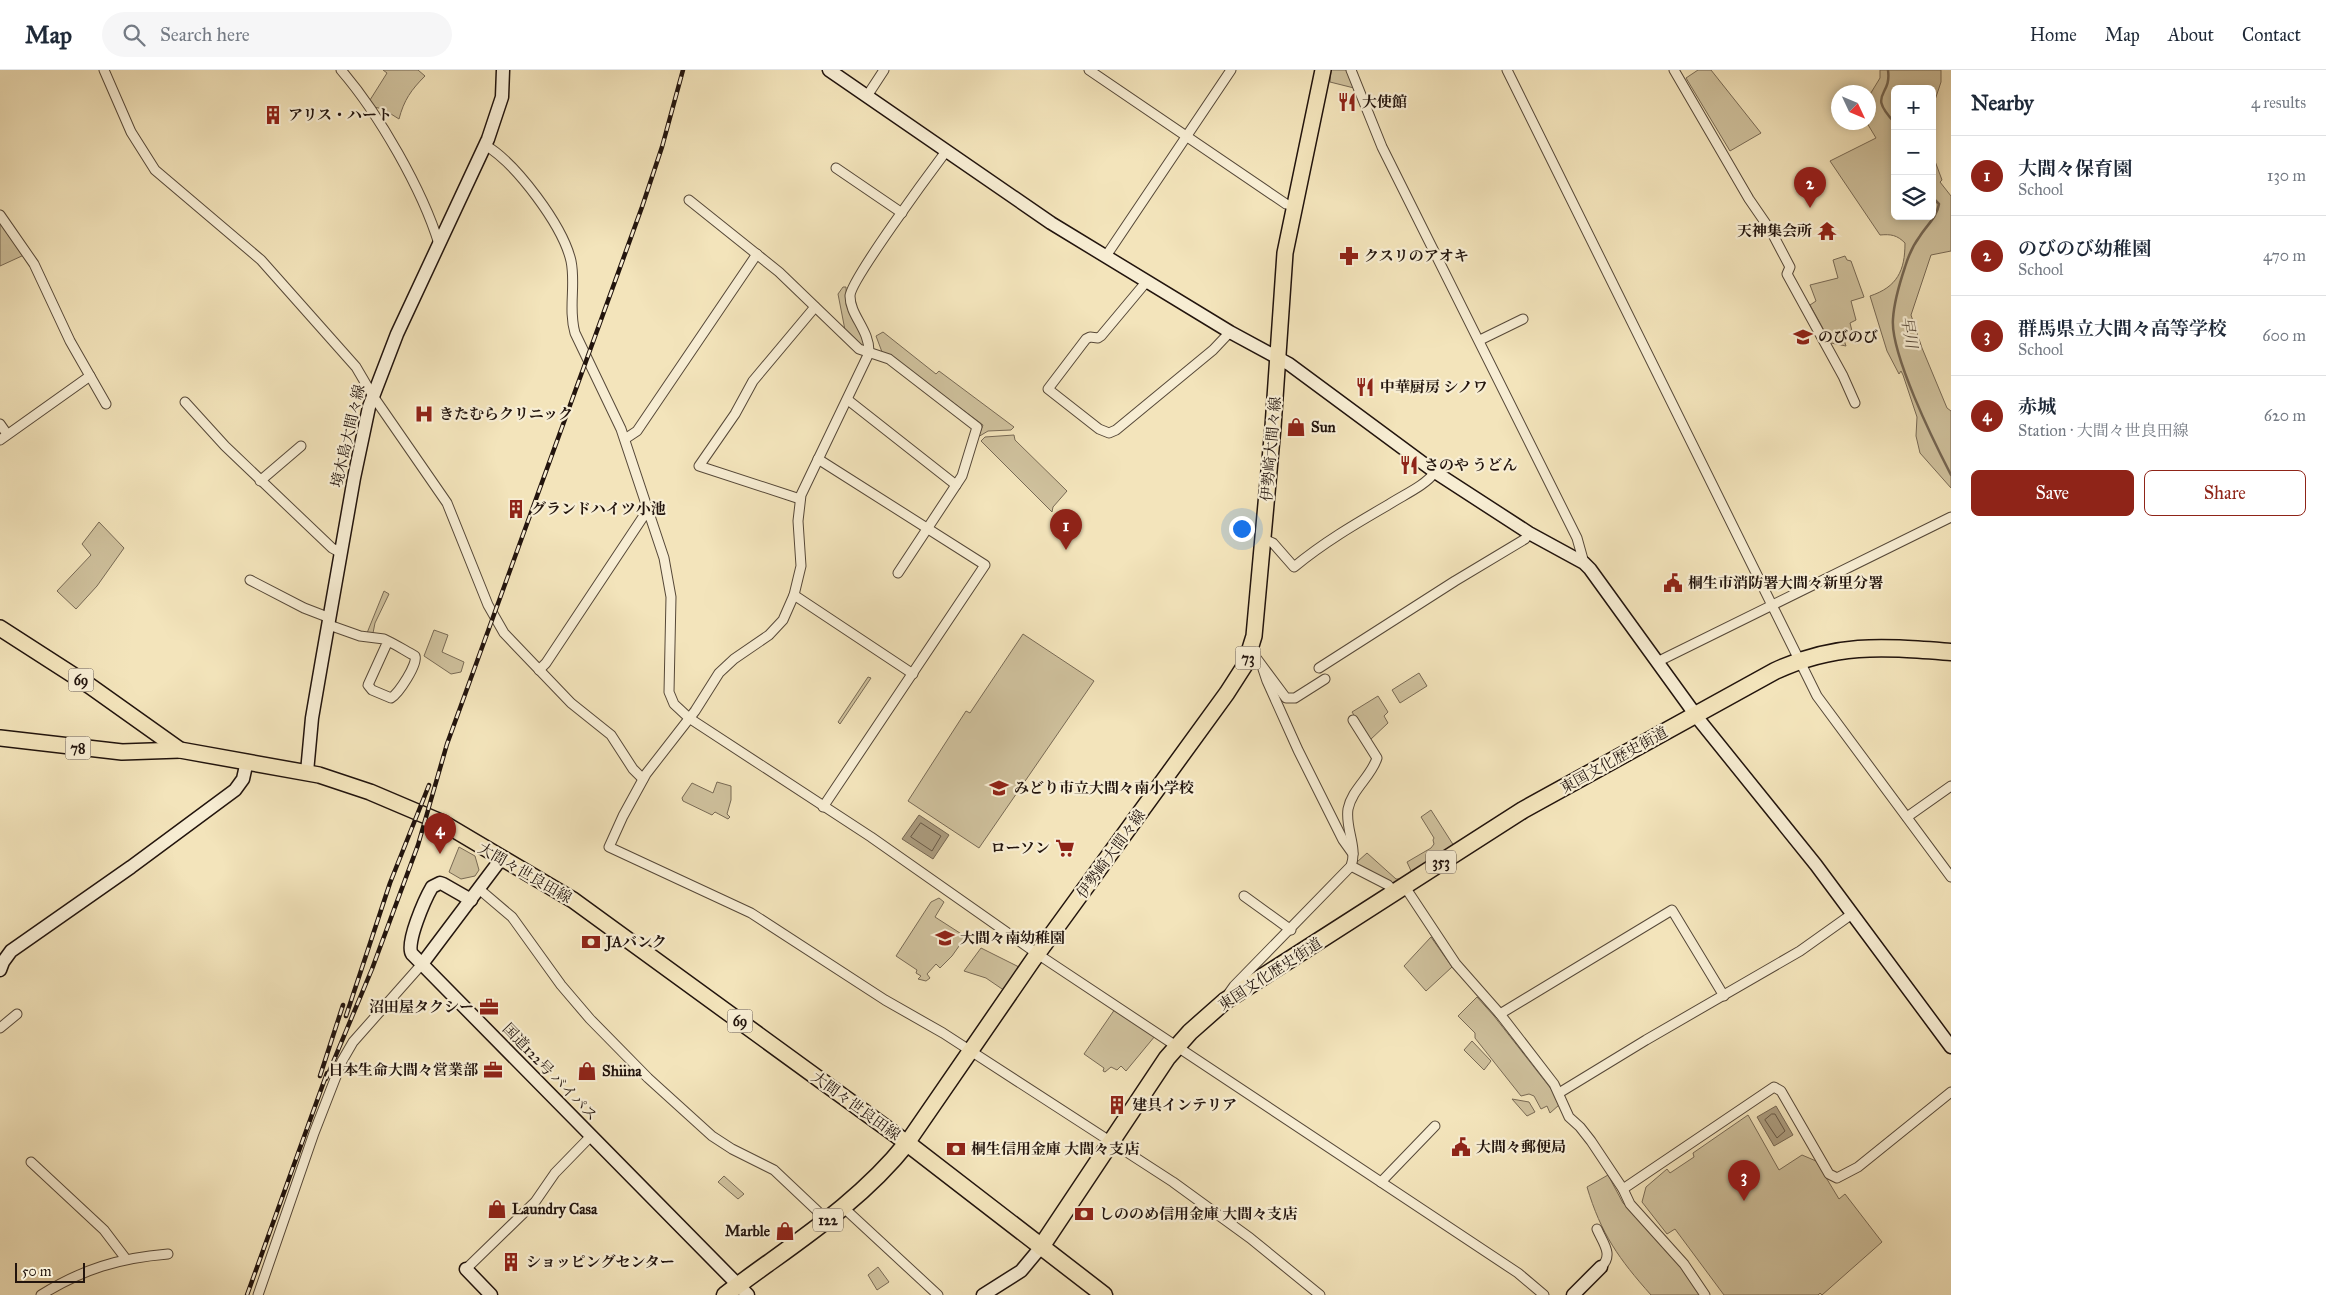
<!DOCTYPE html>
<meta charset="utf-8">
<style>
:root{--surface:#fff;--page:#f6f6f7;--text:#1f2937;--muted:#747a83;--line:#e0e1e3;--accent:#8f2418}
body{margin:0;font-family:"IM FELL Great Primer","Noto Serif JP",serif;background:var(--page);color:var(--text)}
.controls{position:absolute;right:15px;top:15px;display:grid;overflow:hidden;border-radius:8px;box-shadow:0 2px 8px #0003}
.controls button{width:45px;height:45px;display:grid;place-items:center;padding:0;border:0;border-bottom:1px solid var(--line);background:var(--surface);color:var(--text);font:25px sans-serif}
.compass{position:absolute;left:1831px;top:15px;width:45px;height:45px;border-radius:50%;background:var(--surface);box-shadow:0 2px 8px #0003;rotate:134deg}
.scale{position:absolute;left:15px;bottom:12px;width:70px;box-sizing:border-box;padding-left:5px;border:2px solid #22140d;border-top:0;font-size:14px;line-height:18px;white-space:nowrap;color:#22140d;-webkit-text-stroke:4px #f7edd3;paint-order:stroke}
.you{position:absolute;left:1241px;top:458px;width:18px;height:18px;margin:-12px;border:4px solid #fff;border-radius:50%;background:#1a73e8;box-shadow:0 0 0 8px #1a73e833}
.badge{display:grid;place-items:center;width:32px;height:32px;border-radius:50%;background:var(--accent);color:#fff;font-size:16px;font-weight:700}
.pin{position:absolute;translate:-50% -41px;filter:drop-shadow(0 1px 2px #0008)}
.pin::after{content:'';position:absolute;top:26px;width:18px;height:15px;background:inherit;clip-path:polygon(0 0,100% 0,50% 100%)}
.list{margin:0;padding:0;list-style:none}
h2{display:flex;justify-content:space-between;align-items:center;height:65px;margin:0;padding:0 20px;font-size:21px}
h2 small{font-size:16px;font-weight:400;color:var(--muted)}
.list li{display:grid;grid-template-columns:32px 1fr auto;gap:15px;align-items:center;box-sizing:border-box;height:80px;padding:0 20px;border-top:1px solid var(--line)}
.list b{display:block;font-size:19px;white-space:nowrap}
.list p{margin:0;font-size:16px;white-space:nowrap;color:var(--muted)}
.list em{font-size:16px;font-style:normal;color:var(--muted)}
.actions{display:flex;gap:10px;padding:15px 20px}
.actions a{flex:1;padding:11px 0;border:1px solid var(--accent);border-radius:8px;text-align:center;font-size:18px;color:var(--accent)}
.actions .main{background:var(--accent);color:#fff}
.icon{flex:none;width:28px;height:28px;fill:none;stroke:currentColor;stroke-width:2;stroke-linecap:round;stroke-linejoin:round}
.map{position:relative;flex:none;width:1951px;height:1225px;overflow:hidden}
header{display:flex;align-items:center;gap:30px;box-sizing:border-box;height:70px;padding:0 25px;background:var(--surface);border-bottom:1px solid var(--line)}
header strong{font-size:24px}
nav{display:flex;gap:28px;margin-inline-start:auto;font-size:18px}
.search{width:350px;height:45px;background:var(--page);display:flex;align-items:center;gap:12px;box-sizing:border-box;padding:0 18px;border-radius:28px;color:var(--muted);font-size:19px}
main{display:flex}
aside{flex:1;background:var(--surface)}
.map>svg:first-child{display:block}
</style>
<header>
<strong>Map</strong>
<div class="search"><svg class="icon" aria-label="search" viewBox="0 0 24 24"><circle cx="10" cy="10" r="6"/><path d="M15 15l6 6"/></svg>Search here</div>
<nav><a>Home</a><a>Map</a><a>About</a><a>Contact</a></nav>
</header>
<main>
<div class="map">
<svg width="1951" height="1225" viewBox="0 0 1951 1225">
<rect width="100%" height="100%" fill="#f3e4bb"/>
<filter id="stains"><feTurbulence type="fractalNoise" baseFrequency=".004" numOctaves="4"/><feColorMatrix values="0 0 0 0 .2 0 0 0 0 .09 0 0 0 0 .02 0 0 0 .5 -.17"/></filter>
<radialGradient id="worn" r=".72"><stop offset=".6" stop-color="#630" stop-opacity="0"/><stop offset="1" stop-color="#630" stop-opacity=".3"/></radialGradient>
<g fill="#cfc19d" stroke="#786a55">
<path d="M383,0H418L425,6C411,20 404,30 399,49L383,39L374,37L370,30L387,3Z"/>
<polygon points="1331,0 1347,0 1354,18 1330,12"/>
<polygon points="1698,0 1711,0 1761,63 1730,81 1686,8"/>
<path d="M1880,0H1941V12L1935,30L1933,51L1932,19H1895V146H1932V83L1942,110L1940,112L1951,126V181L1931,185L1911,245L1922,278L1947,338L1951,341V418L1920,383L1916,366L1917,347L1903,305L1901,301L1899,304L1887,281L1870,226C1897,217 1905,201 1905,173C1897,165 1891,164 1880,165L1830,91L1876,68L1867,53L1868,52L1869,26L1880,8Z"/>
<polygon points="0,150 24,185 0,196"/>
<polygon points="1845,186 1847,190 1851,191 1864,227 1851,231 1856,250 1850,253 1852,261 1847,263 1844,270 1846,276 1831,273 1810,235 1816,231 1810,215 1838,208 1833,190"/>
<path d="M843,217H846C845,238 861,257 865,277L862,279L845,260L838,224Z"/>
<polygon points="883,262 936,304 939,301 1014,357 1011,360 988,361 978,367 983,355 900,293 882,282 876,266"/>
<polygon points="1014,365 1015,370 1067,421 1053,437 1052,442 981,371 985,367"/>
<polygon points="99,452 124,478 97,516 76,539 57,521 91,485 82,474"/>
<polygon points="384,521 389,524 375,553 373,563 367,563"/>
<polygon points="434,560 448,565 442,582 464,592 461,602 451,604 424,586"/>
<polygon points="1023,564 1094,611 979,778 908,731 966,641 970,643"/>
<polygon points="1419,603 1427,616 1400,633 1392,620"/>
<polygon points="868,607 871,608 840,654 838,652"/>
<polygon points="1378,626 1388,642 1384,646 1388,653 1370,670 1352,642"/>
<polygon points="717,712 731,716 731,730 727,744 730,747 728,749 715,742 712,745 683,731 682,728 692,713 713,723"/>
<polygon points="1431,740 1454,776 1412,803 1407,792 1431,778 1434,774 1433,770 1434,768 1421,747"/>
<polygon points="459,777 475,786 479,800 475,806 461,809 449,802"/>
<polygon points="1367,783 1396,809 1403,809 1394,814 1357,795 1357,792"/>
<polygon points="939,828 944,832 935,847 963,865 964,869 952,886 940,898 936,894 927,904 930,908 926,911 918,909 921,906 916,903 917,900 896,886 931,832"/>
<polygon points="1431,867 1452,897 1426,921 1404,896"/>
<polygon points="981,878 1021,898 1005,921 986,908 964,901"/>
<polygon points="1477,927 1494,946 1555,1024 1559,1035 1550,1043 1547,1036 1541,1039 1534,1026 1529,1024 1521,1026 1475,968 1475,963 1458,946"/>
<polygon points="1115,939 1155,966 1126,1001 1121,996 1117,1000 1111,997 1105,1002 1103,1001 1104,998 1084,984"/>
<polygon points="1472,971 1491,991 1484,1000 1464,980"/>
<polygon points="1512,1029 1529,1032 1535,1042 1527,1046"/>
<polygon points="1748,1045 1779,1100 1802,1085 1816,1091 1839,1129 1845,1124 1882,1172 1822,1225 1820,1223 1818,1225 1724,1225 1675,1159 1667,1164 1642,1132 1646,1117 1667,1099 1670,1103 1694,1087 1693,1083"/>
<path d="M1608,1105L1623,1133L1686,1199L1702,1225H1651C1619,1189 1601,1164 1587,1117Z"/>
<polygon points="724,1106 744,1124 738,1129 718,1112"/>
<polygon points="878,1197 889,1212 877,1220 868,1205"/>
</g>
<g fill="#ac9d80" stroke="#756652">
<polygon points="919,745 949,765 933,789 902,769"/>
<polygon points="1776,1036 1793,1065 1774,1076 1757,1047"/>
</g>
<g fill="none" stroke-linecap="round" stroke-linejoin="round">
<g stroke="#675846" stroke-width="1">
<polygon points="921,753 941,766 932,781 911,767"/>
<polygon points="1772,1044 1775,1044 1785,1061 1777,1068 1765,1050"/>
</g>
<g stroke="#756652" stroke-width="2.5">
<path d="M1888,0C1892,28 1866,22 1895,53"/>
<path d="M1932,127L1939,134C1937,147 1927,155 1920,166C1914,174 1908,187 1905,197C1900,212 1894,232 1893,249C1890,283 1934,372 1951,405"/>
</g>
<g stroke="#564838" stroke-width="11">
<g id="street">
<polyline points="104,0 131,62 155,100 261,190 356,297 373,326 447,433 488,535 504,563 571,633 611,665 633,699 643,709"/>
<path d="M341,0C379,44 422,119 439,174"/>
<polyline points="1089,0 1286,134 1294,136"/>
<polyline points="1351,0 1382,77 1577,468 1584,493"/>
<polyline points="1507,0 1817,626 1951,807"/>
<polyline points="1674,0 1749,129 1771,161 1790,197 1787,204 1843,306 1855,333"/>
<polyline points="867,26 884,0"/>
<path d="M485,75C516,93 563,156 571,191C576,215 568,239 575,263L621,359L664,488L671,527L669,622L674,634L689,648L871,767L1042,887L1518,1203L1544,1225"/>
<path d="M947,80C932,100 850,211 850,226C850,246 870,260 869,283L801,425L798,451L801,496L794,525L783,550L769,565L734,589L719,603L695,641L646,704L623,746L609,777L751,843L885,930L943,963L1173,1112L1250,1168L1320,1225"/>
<polyline points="836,98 902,143"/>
<polyline points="689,130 779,202 859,279 889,289 977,357 962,406 898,503"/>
<polyline points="0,145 34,194 70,271 106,334"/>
<polyline points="1106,186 1231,0"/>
<polyline points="1147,211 1101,266 1098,268 1090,267 1086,269 1048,319 1099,359 1109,363 1116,360 1213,280 1230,262"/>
<polyline points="1480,270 1523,249"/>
<polyline points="848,330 956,415"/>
<polyline points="185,332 225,376 332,478 341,483"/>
<polyline points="0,354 7,364"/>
<polyline points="625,369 637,361 757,184"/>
<polyline points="0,370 90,306"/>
<polyline points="818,389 985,495 823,737"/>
<polyline points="260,411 301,376"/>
<polyline points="800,429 699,396 735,344 753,311 815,237"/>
<path d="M1264,469L1273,473L1294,497C1323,473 1355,454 1388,435C1403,425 1425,416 1435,402"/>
<polyline points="250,510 304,538 330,548"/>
<polyline points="794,525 913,604"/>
<path d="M329,555L360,566L384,569C395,574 404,580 415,586C418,594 399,623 391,628L372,620L368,615L388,571"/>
<polyline points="1249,585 1257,589 1286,628 1295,628 1325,609"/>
<polyline points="1657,592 1951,447"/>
<polyline points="1319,598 1455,511 1525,469 1529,463"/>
<polyline points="1263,599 1267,611 1298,680 1343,770 1353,784"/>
<polyline points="539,600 546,593 643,447 650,443"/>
<polyline points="1907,747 1951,716"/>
<polyline points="1351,796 1388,815 1395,823"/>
<polyline points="1405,817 1456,894 1500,944 1554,1014 1569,1047 1580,1057 1591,1071 1623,1119 1630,1134 1684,1194 1705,1225"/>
<polyline points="479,819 512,847 561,915 590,949 648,1008 712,1066 732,1079 774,1100 828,1151"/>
<polyline points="1244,826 1291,860"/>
<path d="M1229,923L1234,916L1351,796C1358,777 1345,759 1348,739C1352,719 1371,707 1377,688L1353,650"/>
<polyline points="1500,944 1672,840 1724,926"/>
<polyline points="0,958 17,944"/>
<polyline points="1559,1023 1646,970 1800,881 1852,844"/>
<polyline points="31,1092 104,1160 126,1189"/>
<polyline points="1381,1112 1435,1056"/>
<polyline points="1623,1119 1774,1017 1781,1021 1829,1104 1837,1108 1858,1097 1951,1022"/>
<polyline points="844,1138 938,1225"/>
<path d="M1597,1159C1603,1173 1614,1185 1601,1197"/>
<polyline points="466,1199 535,1132 555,1103 591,1066"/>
<path d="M41,1225C83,1199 119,1188 168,1184"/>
<polyline points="258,1225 314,1063 342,991 353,972 422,894"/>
</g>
</g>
<g stroke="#22140d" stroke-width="15">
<g id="secondary">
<polyline points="829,0 1051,153 1230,262 1289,294 1435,402 1529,463 1584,493 1590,499 1700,651 1816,795 1951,977"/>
<polyline points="307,702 312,648 322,590 354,408 369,337 397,264 488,69 502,27 503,0"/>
<path d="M471,830L443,814L440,813L432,817C425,829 405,874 412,884L748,1225"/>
<polyline points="422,894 501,789"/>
<polyline points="0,900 3,892 11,881 131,797 235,720 243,709 247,691"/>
<polyline points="466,1199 491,1225"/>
<polyline points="983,1225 1021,1201 1041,1177"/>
<polyline points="1573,1225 1601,1197"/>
</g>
</g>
<g stroke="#22140d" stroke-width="18">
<g id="primary">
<polyline points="0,558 90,616 180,680 319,705 370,722 443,753 573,830 907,1073 1033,890 1227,623 1245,595 1254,566 1273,357 1285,183 1323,0"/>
<polyline points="0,668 122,682 180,680"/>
</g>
</g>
<g stroke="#22140d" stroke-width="19">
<g id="highway">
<path d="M1041,1177L1167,988L1190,962L1225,931L1523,740L1775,601C1837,572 1885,577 1951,582"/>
<path d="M725,1225C788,1177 857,1136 907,1073L1104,1225"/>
</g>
</g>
<use href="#street" stroke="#f7edd3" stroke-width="9"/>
<use href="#secondary" stroke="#f7edd3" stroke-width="12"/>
<use href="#primary" stroke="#f3e4bb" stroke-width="15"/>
<use href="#highway" stroke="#f3e4bb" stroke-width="16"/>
<g stroke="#22140d" stroke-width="4.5">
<g id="rail">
<polyline points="346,946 390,813 429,715"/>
<polyline points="320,1006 343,935"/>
<polyline points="326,1009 372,899 418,775 447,674 642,137 662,77 683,0"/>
<polyline points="247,1225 327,1003"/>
</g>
</g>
<use href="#rail" stroke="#f7edd3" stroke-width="2.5" stroke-dasharray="8" stroke-linecap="butt"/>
</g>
<defs>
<g id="restaurant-bare" transform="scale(1.5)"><path d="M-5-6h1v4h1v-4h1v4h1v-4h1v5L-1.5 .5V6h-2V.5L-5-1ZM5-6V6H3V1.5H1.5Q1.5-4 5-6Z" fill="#8f2418" stroke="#f7edd3" stroke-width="2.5" paint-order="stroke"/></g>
<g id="building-bare" transform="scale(1.5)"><path d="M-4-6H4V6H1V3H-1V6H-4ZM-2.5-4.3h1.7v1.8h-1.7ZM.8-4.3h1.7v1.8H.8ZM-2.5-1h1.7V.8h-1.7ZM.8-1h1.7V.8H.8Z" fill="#8f2418" stroke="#f7edd3" stroke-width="2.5" paint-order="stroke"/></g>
<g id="temple-bare" transform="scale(1.5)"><path d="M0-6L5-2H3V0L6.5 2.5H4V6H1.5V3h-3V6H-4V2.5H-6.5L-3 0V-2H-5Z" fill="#8f2418" stroke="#f7edd3" stroke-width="2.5" paint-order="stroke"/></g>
<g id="pharmacy-bare" transform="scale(1.5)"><path d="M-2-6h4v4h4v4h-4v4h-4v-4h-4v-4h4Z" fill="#8f2418" stroke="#f7edd3" stroke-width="2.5" paint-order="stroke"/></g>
<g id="school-bare" transform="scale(1.5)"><path d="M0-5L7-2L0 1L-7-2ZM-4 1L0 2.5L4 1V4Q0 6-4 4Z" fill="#8f2418" stroke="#f7edd3" stroke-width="2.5" paint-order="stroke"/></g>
<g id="hospital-bare" transform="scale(1.5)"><path d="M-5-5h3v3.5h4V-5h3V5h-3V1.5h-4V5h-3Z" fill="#8f2418" stroke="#f7edd3" stroke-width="2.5" paint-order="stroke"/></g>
<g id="shop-bare" transform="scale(1.5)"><path d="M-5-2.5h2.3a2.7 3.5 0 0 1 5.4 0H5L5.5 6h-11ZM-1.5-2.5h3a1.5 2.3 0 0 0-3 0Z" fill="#8f2418" stroke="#f7edd3" stroke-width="2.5" paint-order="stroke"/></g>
<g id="civic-bare" transform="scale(1.5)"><path d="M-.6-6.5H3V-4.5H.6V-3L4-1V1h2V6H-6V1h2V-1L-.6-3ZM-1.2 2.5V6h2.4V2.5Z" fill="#8f2418" stroke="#f7edd3" stroke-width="2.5" paint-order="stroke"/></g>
<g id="supermarket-bare" transform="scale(1.5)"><path d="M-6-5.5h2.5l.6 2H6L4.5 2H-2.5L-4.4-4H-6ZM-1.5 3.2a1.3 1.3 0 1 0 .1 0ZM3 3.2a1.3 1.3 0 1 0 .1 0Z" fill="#8f2418" stroke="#f7edd3" stroke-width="2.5" paint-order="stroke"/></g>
<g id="bank-bare" transform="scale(1.5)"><path d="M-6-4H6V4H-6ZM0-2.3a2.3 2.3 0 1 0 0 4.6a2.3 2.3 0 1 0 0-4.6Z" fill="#8f2418" stroke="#f7edd3" stroke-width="2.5" paint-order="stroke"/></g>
<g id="office-bare" transform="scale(1.5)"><path d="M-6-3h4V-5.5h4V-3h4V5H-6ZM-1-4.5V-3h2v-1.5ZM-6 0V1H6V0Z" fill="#8f2418" stroke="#f7edd3" stroke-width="2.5" paint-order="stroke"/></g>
</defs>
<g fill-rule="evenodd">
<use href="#restaurant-bare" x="1347" y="32"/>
<use href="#building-bare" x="273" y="45"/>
<use href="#temple-bare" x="1827" y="161"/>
<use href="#pharmacy-bare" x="1349" y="186"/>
<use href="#school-bare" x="1803" y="267"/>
<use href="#restaurant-bare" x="1365" y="317"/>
<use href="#hospital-bare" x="424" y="344"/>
<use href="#shop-bare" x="1296" y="357"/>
<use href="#restaurant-bare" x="1409" y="395"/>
<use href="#building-bare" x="516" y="439"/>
<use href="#civic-bare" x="1673" y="513"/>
<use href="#school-bare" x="999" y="718"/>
<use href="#supermarket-bare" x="1065" y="778"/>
<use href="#school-bare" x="945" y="868"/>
<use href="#bank-bare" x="591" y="872"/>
<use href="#office-bare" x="489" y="937"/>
<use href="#office-bare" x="493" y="1000"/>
<use href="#shop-bare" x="587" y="1001"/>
<use href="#building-bare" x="1117" y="1035"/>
<use href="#civic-bare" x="1461" y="1077"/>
<use href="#bank-bare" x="956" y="1079"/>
<use href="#shop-bare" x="497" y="1139"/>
<use href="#bank-bare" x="1084" y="1144"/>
<use href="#shop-bare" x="785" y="1161"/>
<use href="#building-bare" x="511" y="1192"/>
</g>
<g text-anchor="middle" stroke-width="4.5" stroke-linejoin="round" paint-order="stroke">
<g fill="#f7edd3" stroke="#625548" stroke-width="1">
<rect x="1235.5" y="576.5" width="25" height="23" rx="4"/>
<rect x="68.5" y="598.5" width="25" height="23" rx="4"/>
<rect x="65.5" y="666.5" width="25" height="23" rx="4"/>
<rect x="1426" y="780.5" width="30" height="23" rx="4"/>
<rect x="727.5" y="939.5" width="25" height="23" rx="4"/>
<rect x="813" y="1138.5" width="30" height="23" rx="4"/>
</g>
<g font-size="14" font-weight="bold" fill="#22140d">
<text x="1248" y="593">73</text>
<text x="81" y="615">69</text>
<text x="78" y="683">78</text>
<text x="1441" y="797">353</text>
<text x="740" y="956">69</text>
<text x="828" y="1155">122</text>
</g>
<g font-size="15" font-weight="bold" fill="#22140d" stroke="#f7edd3" text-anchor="start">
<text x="1362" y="37">大使館</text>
<text x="288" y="50">アリス・ハート</text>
<text x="1812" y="166" text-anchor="end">天神集会所</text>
<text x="1364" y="191">クスリのアオキ</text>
<text x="1818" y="272">のびのび</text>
<text x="1380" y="322">中華厨房 シノワ</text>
<text x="439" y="349">きたむらクリニック</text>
<text x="1311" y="362">Sun</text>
<text x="1424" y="400">さのや うどん</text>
<text x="531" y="444">グランドハイツ小池</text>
<text x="1688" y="518">桐生市消防署大間々新里分署</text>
<text x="1014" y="723">みどり市立大間々南小学校</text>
<text x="1050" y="783" text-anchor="end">ローソン</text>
<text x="960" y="873">大間々南幼稚園</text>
<text x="606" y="877">JAバンク</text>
<text x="474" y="942" text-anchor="end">沼田屋タクシー</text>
<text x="478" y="1005" text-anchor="end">日本生命大間々営業部</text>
<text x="602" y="1006">Shiina</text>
<text x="1132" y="1040">建具インテリア</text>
<text x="1476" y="1082">大間々郵便局</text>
<text x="971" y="1084">桐生信用金庫 大間々支店</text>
<text x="512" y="1144">Laundry Casa</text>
<text x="1099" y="1149">しののめ信用金庫 大間々支店</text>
<text x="770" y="1166" text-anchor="end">Marble</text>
<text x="526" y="1197">ショッピングセンター</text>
</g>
<g font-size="15" fill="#22140d" stroke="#f7edd3">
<text transform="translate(348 366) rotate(-77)" y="5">境木島大間々線</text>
<text transform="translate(1271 379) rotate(-85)" y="5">伊勢崎大間々線</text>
<text transform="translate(1614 690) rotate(-29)" y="5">東国文化歴史街道</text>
<text transform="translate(1111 784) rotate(-54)" y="5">伊勢崎大間々線</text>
<text transform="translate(525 803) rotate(30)" y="5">大間々世良田線</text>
<text transform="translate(1270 904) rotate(-33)" y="5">東国文化歴史街道</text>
<text transform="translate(550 1002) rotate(46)" y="5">国道122号 バイパス</text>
<text transform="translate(856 1036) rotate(36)" y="5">大間々世良田線</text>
</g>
<g font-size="16" font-style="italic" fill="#594b3b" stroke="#f7edd3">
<text transform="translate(1910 262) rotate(81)" y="6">早川</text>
</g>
</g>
<rect width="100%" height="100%" filter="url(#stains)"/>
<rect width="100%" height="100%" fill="url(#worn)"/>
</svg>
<div class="controls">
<button>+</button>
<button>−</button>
<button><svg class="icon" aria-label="layers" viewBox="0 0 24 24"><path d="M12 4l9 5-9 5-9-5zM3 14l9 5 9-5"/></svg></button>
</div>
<svg class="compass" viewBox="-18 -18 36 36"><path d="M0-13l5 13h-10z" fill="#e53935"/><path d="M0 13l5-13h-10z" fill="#747a83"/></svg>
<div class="scale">50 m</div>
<div class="you"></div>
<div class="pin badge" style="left:1066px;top:480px">1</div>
<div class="pin badge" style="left:1810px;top:138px">2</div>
<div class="pin badge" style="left:1744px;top:1131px">3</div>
<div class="pin badge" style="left:440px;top:784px">4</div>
</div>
<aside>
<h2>Nearby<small>4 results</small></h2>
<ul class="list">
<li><span class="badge">1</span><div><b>大間々保育園</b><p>School</p></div><em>130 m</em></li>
<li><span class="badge">2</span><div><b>のびのび幼稚園</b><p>School</p></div><em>470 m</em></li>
<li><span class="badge">3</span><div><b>群馬県立大間々高等学校</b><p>School</p></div><em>600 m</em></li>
<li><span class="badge">4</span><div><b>赤城</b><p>Station · 大間々世良田線</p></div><em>620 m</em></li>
</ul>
<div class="actions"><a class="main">Save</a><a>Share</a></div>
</aside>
</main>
